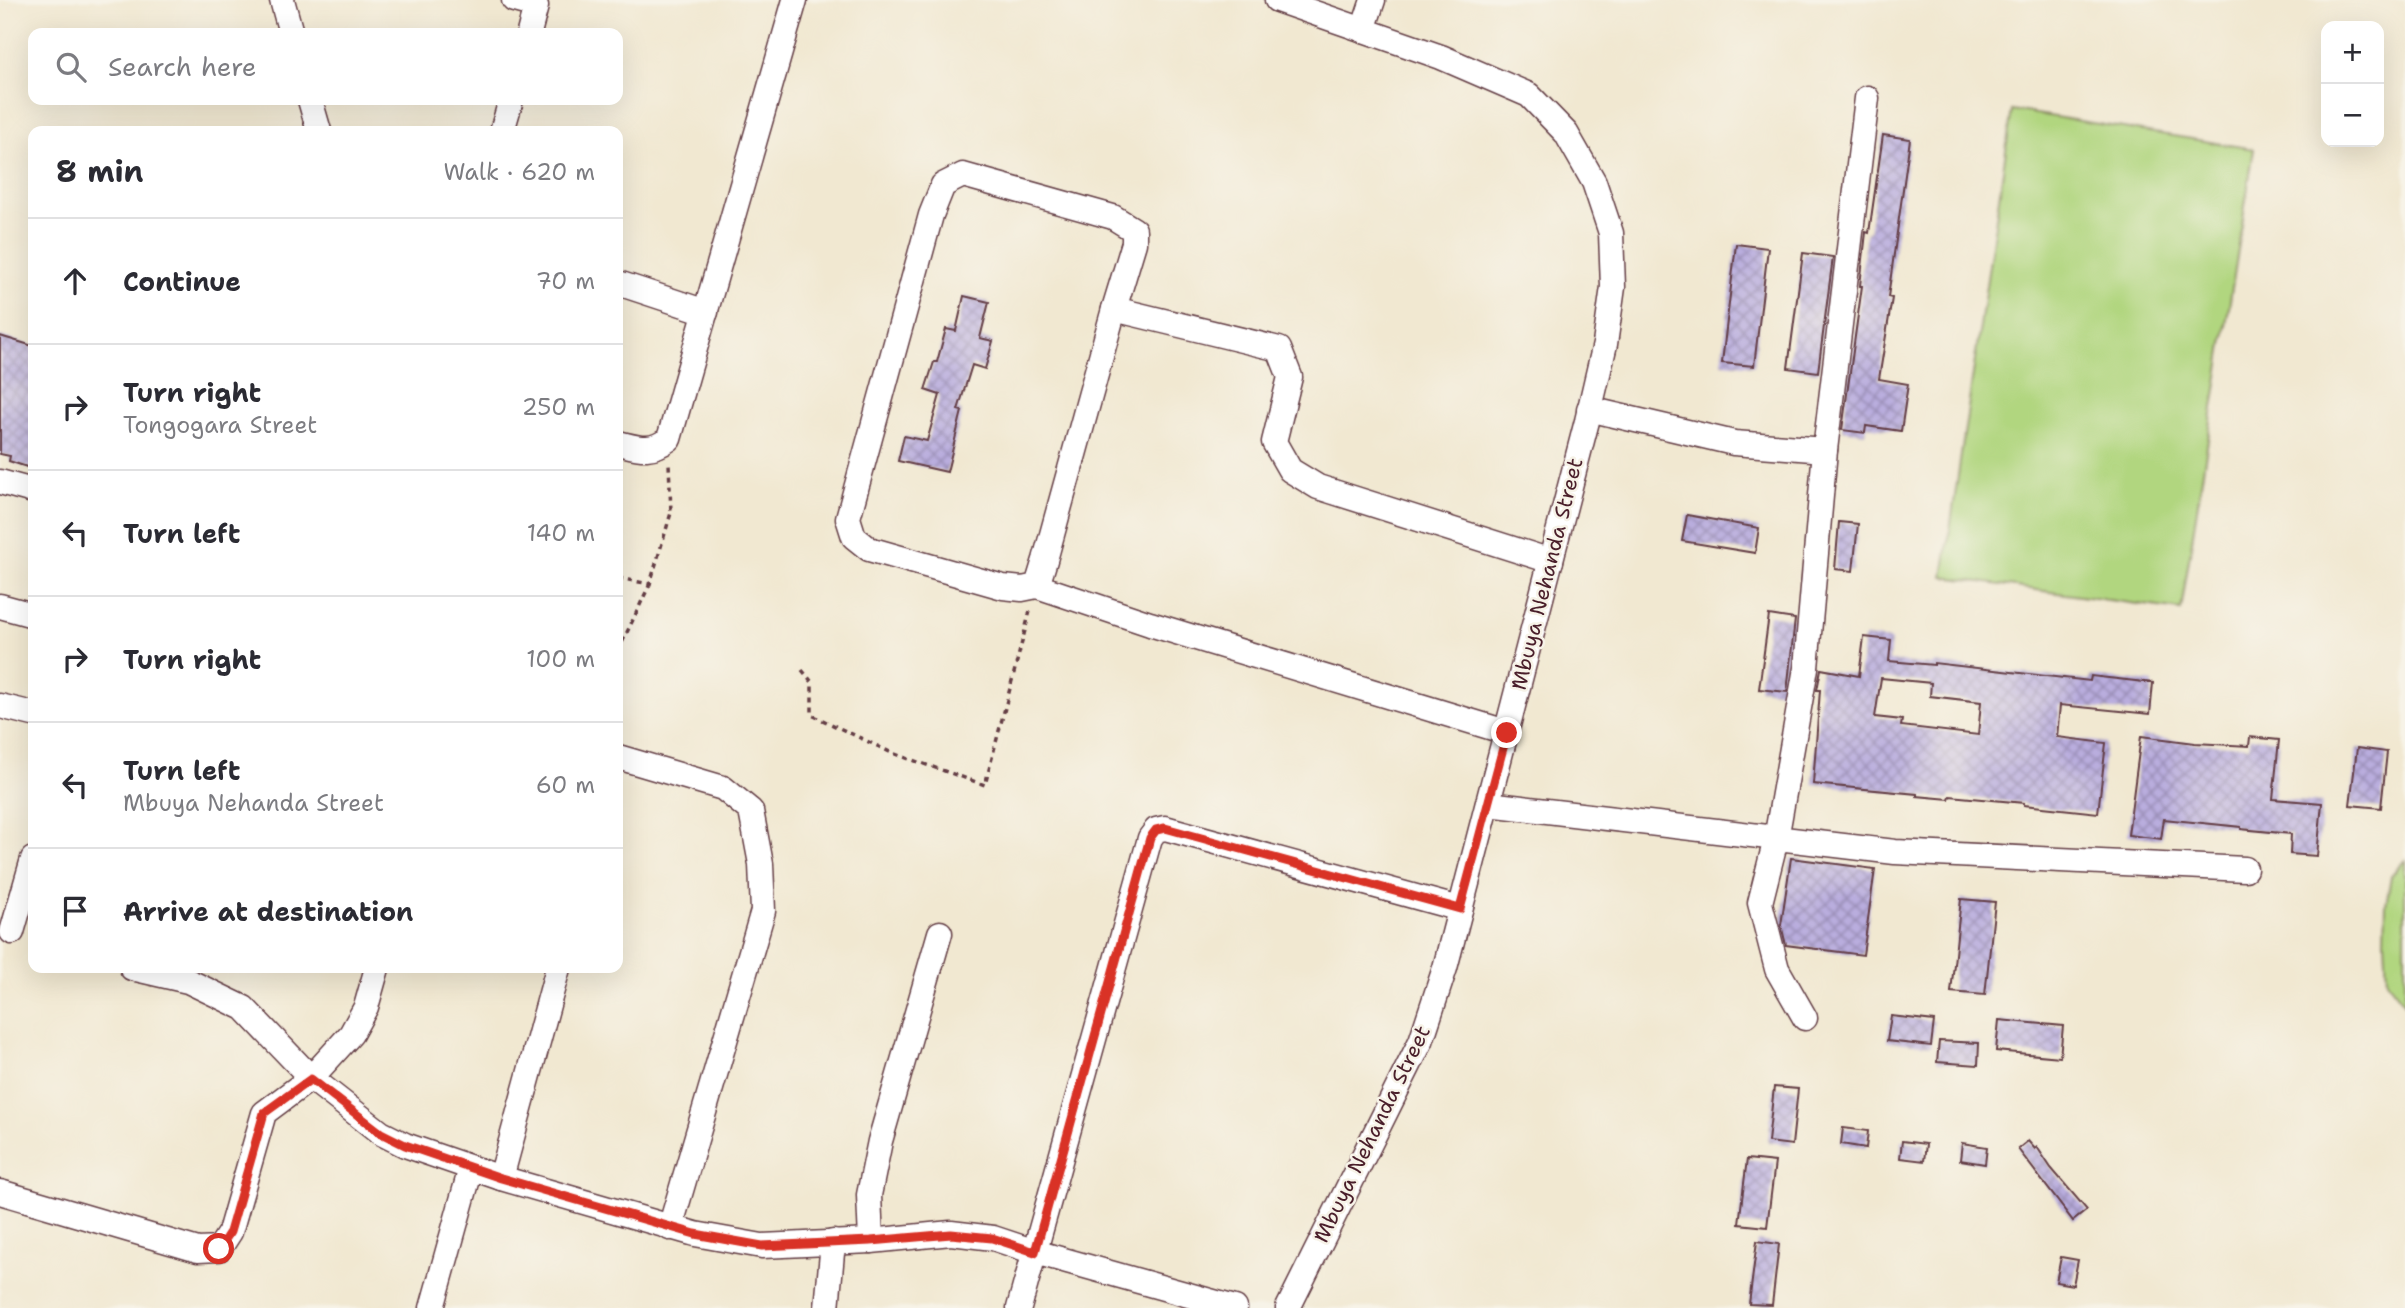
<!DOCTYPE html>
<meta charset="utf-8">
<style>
:root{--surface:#fff;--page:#f7f7f7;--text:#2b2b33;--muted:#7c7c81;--line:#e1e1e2}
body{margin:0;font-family:"Shantell Sans",sans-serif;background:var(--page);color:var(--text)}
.controls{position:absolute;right:21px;top:21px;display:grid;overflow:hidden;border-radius:14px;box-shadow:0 7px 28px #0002}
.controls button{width:63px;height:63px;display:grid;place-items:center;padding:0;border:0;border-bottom:2px solid var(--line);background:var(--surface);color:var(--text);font:35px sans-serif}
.stop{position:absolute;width:21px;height:21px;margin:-16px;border:5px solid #d93025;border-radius:50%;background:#fff}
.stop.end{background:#d93025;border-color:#fff;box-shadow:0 2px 7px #0008}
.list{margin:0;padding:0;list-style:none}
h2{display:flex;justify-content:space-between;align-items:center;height:91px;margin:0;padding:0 28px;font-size:30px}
h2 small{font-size:23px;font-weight:400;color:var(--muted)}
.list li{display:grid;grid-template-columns:46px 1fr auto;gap:21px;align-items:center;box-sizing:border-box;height:126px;padding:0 28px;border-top:2px solid var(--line)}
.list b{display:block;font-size:26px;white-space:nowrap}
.list p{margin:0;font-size:23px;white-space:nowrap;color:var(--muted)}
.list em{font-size:23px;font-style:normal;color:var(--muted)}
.icon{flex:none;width:38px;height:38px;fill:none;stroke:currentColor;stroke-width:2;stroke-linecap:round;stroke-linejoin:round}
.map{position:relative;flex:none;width:2405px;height:1308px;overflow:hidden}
.search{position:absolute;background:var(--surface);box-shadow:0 7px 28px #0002;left:28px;top:28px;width:595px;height:77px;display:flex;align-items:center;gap:18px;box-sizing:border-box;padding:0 24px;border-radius:14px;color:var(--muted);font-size:26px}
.panel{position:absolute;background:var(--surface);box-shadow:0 7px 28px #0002;left:28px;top:126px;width:595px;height:847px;border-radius:14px}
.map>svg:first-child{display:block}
</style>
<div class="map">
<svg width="2405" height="1308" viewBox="0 0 2405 1308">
<defs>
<pattern id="building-cross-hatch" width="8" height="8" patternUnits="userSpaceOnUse" patternTransform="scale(1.75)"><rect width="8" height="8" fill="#b9adde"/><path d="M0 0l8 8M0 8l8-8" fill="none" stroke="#988cb4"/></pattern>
</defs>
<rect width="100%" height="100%" fill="#f7f3e8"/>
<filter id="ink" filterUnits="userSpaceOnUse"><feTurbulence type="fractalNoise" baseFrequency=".0143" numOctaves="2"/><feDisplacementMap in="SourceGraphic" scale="14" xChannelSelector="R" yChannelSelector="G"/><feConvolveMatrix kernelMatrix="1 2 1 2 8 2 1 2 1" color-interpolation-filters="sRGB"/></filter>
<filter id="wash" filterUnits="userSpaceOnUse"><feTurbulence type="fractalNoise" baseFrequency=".00686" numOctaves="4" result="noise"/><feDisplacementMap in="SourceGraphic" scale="28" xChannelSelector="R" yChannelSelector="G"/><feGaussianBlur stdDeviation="1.57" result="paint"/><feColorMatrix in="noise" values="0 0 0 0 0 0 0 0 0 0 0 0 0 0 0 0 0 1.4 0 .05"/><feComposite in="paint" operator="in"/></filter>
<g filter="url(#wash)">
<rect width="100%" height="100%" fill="#f1e8d1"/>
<g fill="#b1d67f" stroke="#7e7a55" stroke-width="2">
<polygon points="2012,110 2254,149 2181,610 1943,577"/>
<polygon points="2405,860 2405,1004 2387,981 2385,941 2386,905 2391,876"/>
</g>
<g id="blocks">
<g fill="url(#building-cross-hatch)" fill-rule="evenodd">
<polygon points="1883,135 1910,139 1888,297 1892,298 1879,379 1908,384 1901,431 1866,426 1865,433 1842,430 1862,286 1860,286 1866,232 1869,233"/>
<polygon points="1736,244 1768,248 1754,366 1722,363"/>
<polygon points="1803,253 1833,257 1818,372 1788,368"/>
<polygon points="964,296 989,302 980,338 993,341 985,369 972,365 958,410 962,411 947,472 898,461 904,436 927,441 940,395 925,390 934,362 937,362 946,329 956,331"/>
<polygon points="0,336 33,346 33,469 9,461 10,456 0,454"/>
<polygon points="1687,515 1759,528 1755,553 1682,541"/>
<polygon points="1839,522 1858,524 1853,571 1835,569"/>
<polygon points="1769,615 1795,619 1787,692 1759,689"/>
<path d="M1864,637L1891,640L1889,661L1934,665V663L2090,681L2091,676L2153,683L2150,714L2060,705L2057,737L2106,743L2098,813L2024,805V803L1950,796L1949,799L1917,796V794L1813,784L1820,690H1817L1821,669L1859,676ZM1881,678L1931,683L1930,696L1981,702L1978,735L1901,726L1902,720L1875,717Z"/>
<polygon points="2141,736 2195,743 2249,746 2250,737 2279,740 2273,799 2322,803 2317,856 2290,854 2291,834 2241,829 2241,827 2164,819 2161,839 2128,835"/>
<polygon points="2357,748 2387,752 2381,808 2350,805"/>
<polygon points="1791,858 1875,869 1863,955 1786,945 1781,925"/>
<polygon points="1961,899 1995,902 1985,995 1951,992"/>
<polygon points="1891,1016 1934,1021 1931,1046 1887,1041"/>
<polygon points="1999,1020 2063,1026 2060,1057 1996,1051"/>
<polygon points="1939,1041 1979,1043 1978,1065 1937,1062"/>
<polygon points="1774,1087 1798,1089 1792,1145 1768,1142"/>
<polygon points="1843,1128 1868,1131 1866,1148 1841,1144"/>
<polygon points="1902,1141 1926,1144 1924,1161 1900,1158"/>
<polygon points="2028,1141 2035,1149 2037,1147 2051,1168 2087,1210 2073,1221 2018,1149"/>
<polygon points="1962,1143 1987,1147 1985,1164 1960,1160"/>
<polygon points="1747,1159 1775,1162 1767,1227 1739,1224"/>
<polygon points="1757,1241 1779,1244 1772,1305 1749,1304"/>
<polygon points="2061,1257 2078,1260 2073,1285 2056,1282"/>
</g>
</g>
</g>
<g filter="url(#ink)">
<use href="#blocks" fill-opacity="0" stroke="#633d44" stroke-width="2"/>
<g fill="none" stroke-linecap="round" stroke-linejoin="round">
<g stroke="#633d44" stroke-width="27">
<g id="minor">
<polyline points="282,0 291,33"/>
<polyline points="514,0 536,6 529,33"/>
<polyline points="1277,0 1441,57 1529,95 1566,133 1594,182 1611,233 1613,287 1605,344 1587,421 1445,968 1421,1041 1288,1308"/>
<polyline points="1363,30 1373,0"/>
<polyline points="310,100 319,131"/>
<polyline points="502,131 511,100"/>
<polygon points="963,175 1113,217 1134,230 1134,243 1114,309 1045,560 1037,586 1022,589 1003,587 869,549 854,537 848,518 931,215 943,185"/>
<polyline points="618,283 706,312"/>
<polyline points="1114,309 1279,349 1290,377 1274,442 1290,470 1318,487 1551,561"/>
<polyline points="1589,409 1734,443 1825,450"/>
<path d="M618,443C639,448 650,453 669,439L795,0"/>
<polyline points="0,482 33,491"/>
<polyline points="1037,586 1150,624 1506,732"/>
<polyline points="0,606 33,615"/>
<polyline points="0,706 33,714"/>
<polyline points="618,757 723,788 751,811 761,864 763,911 670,1228"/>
<polyline points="1488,804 1895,852 2245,869"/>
<polyline points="12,932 33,859"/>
<polyline points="132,968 188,981 244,1008 311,1078 381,1133 405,1145 501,1178 695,1234 762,1246 871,1241 951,1233 993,1238 1035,1252 1235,1308"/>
<polyline points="1805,1018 1777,969 1760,903 1776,839 1806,668 1825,450 1867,98"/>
<polyline points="501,1178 558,968"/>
<polyline points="0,1192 198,1250 219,1249 230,1232 264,1113 311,1078 351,1034 366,1007 377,968"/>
<polyline points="871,1241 869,1195 880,1141 940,933"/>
<polyline points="432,1308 471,1168"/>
<polyline points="827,1308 833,1242"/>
<polyline points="1019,1308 1150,838 1156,830 1165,828 1460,909"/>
</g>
</g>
<g stroke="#633d44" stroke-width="3.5" stroke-dasharray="5 5" stroke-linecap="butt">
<polyline points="618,578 650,584 671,513 669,463"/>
<polyline points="618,651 650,584"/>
<polyline points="802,670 812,682 812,715 892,753 985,785 1030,611"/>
</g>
<use href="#minor" stroke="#fff" stroke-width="24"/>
</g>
</g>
<g fill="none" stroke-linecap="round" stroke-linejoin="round" filter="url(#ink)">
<polyline stroke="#d93025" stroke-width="9" points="219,1249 230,1232 264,1113 311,1079 381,1133 405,1145 501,1178 695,1234 762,1246 871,1241 951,1234 992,1238 1035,1252 1150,838 1156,830 1165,828 1460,909 1507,733"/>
</g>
<g text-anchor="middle" stroke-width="5" stroke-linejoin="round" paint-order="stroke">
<g font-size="21" fill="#4a1f2b" stroke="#f7f3e8">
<text transform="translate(1547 574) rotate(-76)" y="7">Mbuya Nehanda Street</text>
<text transform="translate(1372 1134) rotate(-64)" y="7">Mbuya Nehanda Street</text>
</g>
</g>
</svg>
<div class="controls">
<button>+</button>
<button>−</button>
</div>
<div class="stop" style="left:219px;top:1249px"></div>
<div class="stop end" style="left:1507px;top:733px"></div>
<div class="search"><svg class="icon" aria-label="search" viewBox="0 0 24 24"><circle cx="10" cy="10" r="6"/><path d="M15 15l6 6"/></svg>Search here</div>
<section class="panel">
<h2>8 min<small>Walk · 620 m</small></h2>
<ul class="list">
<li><svg class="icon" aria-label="ahead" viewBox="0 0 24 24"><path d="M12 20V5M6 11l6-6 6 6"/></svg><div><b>Continue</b></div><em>70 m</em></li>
<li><svg class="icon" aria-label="right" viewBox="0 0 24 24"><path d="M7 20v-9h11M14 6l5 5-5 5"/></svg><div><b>Turn right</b><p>Tongogara Street</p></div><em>250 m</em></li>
<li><svg class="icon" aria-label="left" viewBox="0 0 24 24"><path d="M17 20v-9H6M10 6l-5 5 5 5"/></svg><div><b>Turn left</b></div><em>140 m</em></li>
<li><svg class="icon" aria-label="right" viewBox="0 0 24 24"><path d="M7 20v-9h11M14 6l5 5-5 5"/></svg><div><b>Turn right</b></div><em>100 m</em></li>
<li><svg class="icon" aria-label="left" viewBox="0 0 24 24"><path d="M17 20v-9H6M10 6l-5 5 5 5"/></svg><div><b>Turn left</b><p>Mbuya Nehanda Street</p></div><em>60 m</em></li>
<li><svg class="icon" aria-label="arrive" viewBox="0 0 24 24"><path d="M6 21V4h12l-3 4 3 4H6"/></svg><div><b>Arrive at destination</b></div></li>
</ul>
</section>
</div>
